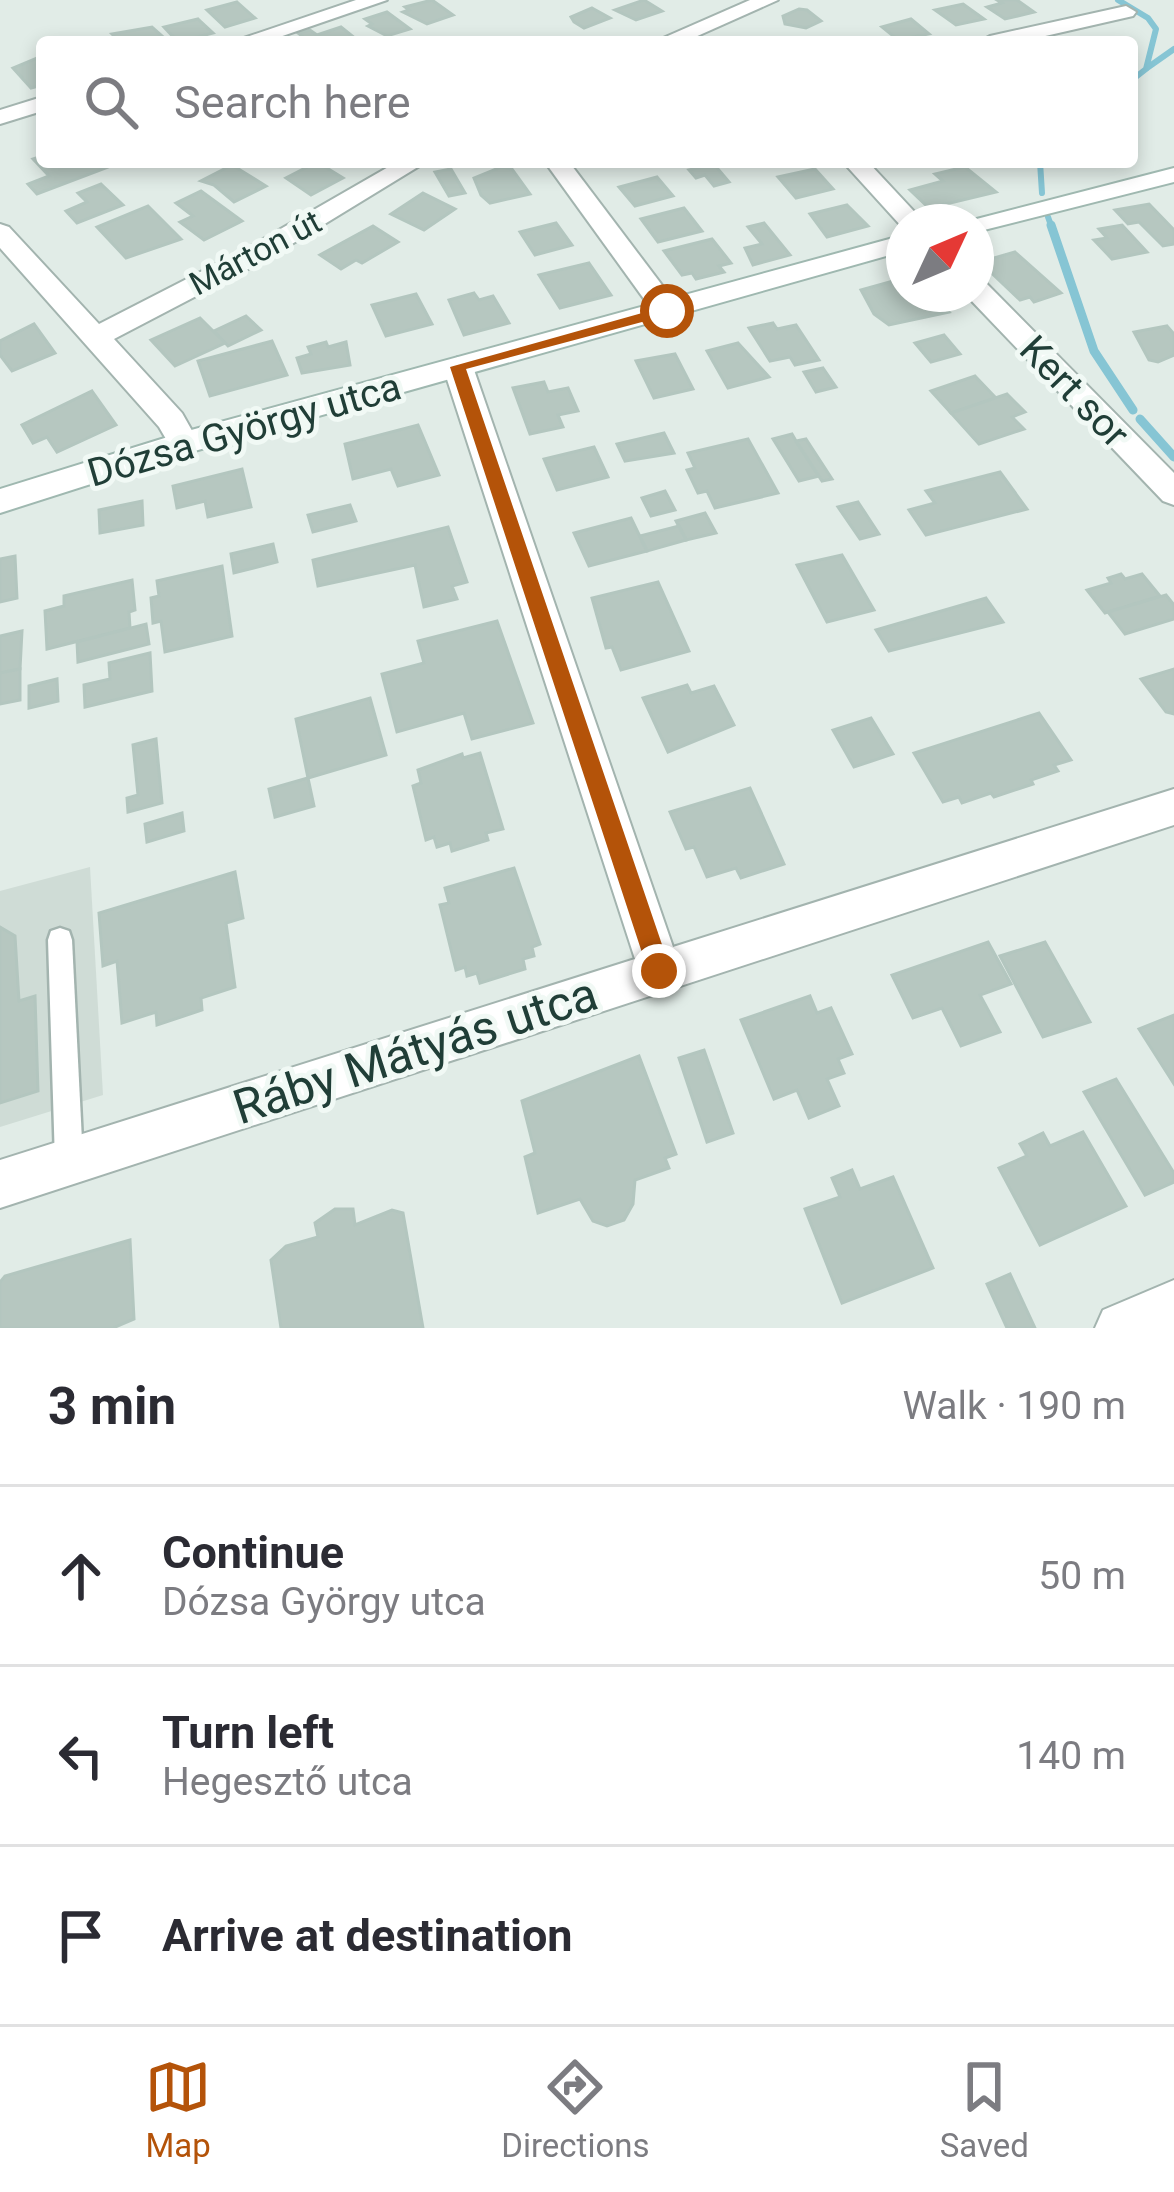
<!DOCTYPE html>
<meta charset="utf-8">
<style>
:root{--surface:#fff;--page:#f7f7f7;--text:#2b2b33;--muted:#7c7c81;--line:#e1e1e2;--accent:#b45309}
body{margin:0;font-family:Roboto,sans-serif;background:var(--page);color:var(--text)}
.compass{position:absolute;left:886px;top:204px;width:108px;height:108px;border-radius:50%;background:var(--surface);box-shadow:0 6px 18px #0003;rotate:46deg}
.stop{position:absolute;width:36px;height:36px;margin:-27px;border:9px solid #b45309;border-radius:50%;background:#fff}
.stop.end{background:#b45309;border-color:#fff;box-shadow:0 3px 12px #0008}
.list{margin:0;padding:0;list-style:none}
h2{display:flex;justify-content:space-between;align-items:center;height:156px;margin:0;padding:0 48px;font-size:51px}
h2 small{font-size:39px;font-weight:400;color:var(--muted)}
.list li{display:grid;grid-template-columns:78px 1fr auto;gap:36px;align-items:center;box-sizing:border-box;height:180px;padding:0 48px;border-top:3px solid var(--line)}
.list b{display:block;font-size:45px;white-space:nowrap}
.list p{margin:0;font-size:39px;white-space:nowrap;color:var(--muted)}
.list em{font-size:39px;font-style:normal;color:var(--muted)}
.icon{flex:none;width:66px;height:66px;fill:none;stroke:currentColor;stroke-width:2;stroke-linecap:round;stroke-linejoin:round}
.map{position:relative;flex:none;width:1174px;height:1328px;overflow:hidden}
.search{position:absolute;background:var(--surface);box-shadow:0 6px 18px #0003;left:36px;right:36px;top:36px;height:132px;display:flex;align-items:center;gap:30px;box-sizing:border-box;padding:0 42px;border-radius:12px;color:var(--muted);font-size:45px}
.sheet{height:696px;background:var(--surface)}
nav{display:flex;justify-content:space-around;align-items:center;box-sizing:border-box;height:168px;border-top:3px solid var(--line);background:var(--surface);font-size:33px;color:var(--muted)}
nav a{display:grid;justify-items:center;gap:6px}
nav .on{color:var(--accent)}
.map>svg:first-child{display:block}
</style>
<div class="map">
<svg width="1174" height="1328" viewBox="0 0 1174 1328">
<rect width="100%" height="100%" fill="#e1ece7"/>
<polygon fill="#cfdcd6" points="90,867 103,1095 0,1127 0,891"/>
<g fill="none" stroke-linecap="round" stroke-linejoin="round">
<g stroke="#86c5d4" stroke-width="6">
<polyline points="1118,0 1148,18 1156,29 1146,69 1132,80"/>
<polyline points="1147,68 1174,49"/>
<polyline points="1040,162 1042,193"/>
<polyline points="1048,217 1052,228"/>
</g>
<g stroke="#86c5d4" stroke-width="9">
<polyline points="1051,225 1094,351 1133,410"/>
<polyline points="1140,419 1174,457"/>
</g>
</g>
<g fill="#b6c7c0" stroke="#b3c6bf" stroke-width="3">
<polygon points="432,0 453,15 427,24 403,12 409,10 405,7"/>
<polygon points="644,0 662,11 636,20 615,10"/>
<polygon points="997,0 1017,0 1034,12 1005,19 987,7 1002,3"/>
<polygon points="237,2 255,18 225,27 207,10"/>
<polygon points="963,4 984,19 956,25 935,10"/>
<polygon points="592,8 610,18 584,28 574,22 571,17"/>
<polygon points="799,9 807,10 821,21 806,28 785,24 783,16"/>
<polygon points="387,12 410,29 387,36 368,26 372,24 365,19"/>
<polygon points="198,19 213,33 178,42 164,27"/>
<polygon points="911,19 929,34 898,40 882,27"/>
<polygon points="152,27 162,36 145,42 120,42 112,34"/>
<polygon points="341,27 356,39 309,42 298,33 310,30 317,35"/>
<polygon points="42,56 42,85 31,88 13,68"/>
<polygon points="42,156 42,162 107,162 111,166 37,194 28,184 49,176 33,159"/>
<polygon points="317,162 343,178 311,195 286,178"/>
<polygon points="712,162 729,182 714,186 705,175 696,178 689,170 698,168 695,163"/>
<polygon points="232,165 266,186 234,202 214,185 201,181"/>
<polygon points="501,167 512,169 530,194 490,203 481,195 474,178"/>
<polygon points="965,167 996,192 929,208 910,190 943,181 935,174"/>
<polygon points="451,169 465,193 449,196 435,172"/>
<polygon points="815,169 833,189 796,198 778,177"/>
<polygon points="657,177 673,196 635,206 619,187"/>
<polygon points="101,184 123,205 77,223 66,211 87,202 78,193"/>
<polygon points="201,191 242,221 204,240 180,222 193,216 176,203"/>
<polygon points="423,193 455,209 424,230 391,214"/>
<polygon points="1149,204 1174,230 1174,244 1163,246 1139,222 1128,224 1115,210"/>
<polygon points="847,205 868,226 827,237 810,214"/>
<polygon points="148,206 181,239 126,258 97,227"/>
<polygon points="684,208 702,231 658,242 641,219"/>
<polygon points="556,223 572,245 535,255 520,232"/>
<polygon points="764,223 790,255 753,265 745,248 762,244 748,227"/>
<polygon points="1122,225 1147,252 1112,259 1094,240 1107,238 1099,229"/>
<polygon points="373,226 398,242 362,263 356,260 341,269 320,255"/>
<polygon points="712,239 731,263 719,266 724,272 696,279 692,273 682,275 664,251"/>
<polygon points="1015,252 1061,293 1034,302 1030,297 1020,300 980,262"/>
<polygon points="589,263 611,295 560,308 539,275"/>
<polygon points="904,278 904,294 932,294 949,312 889,325 874,314 861,290"/>
<polygon points="474,293 479,300 493,296 509,323 464,335 449,300"/>
<polygon points="416,294 432,324 386,336 372,305"/>
<polygon points="246,316 261,330 228,346 214,331"/>
<polygon points="200,318 225,343 175,366 151,340"/>
<polygon points="773,323 777,329 796,325 819,360 795,365 790,357 770,361 749,328"/>
<polygon points="34,324 55,353 12,371 0,355 0,341"/>
<polygon points="1167,326 1174,334 1174,355 1158,362 1149,360 1134,332"/>
<polygon points="944,335 960,354 931,362 915,343"/>
<polygon points="272,341 287,375 210,396 198,361"/>
<polygon points="326,342 328,347 346,342 350,365 302,373 297,358 311,354 308,347"/>
<polygon points="738,343 769,377 728,388 707,351"/>
<polygon points="675,354 693,389 654,398 636,361"/>
<polygon points="823,368 836,387 816,392 804,372"/>
<polygon points="975,376 996,398 951,413 931,391"/>
<polygon points="544,382 548,392 568,388 578,411 558,415 563,427 530,434 513,388"/>
<polygon points="92,391 116,425 57,452 47,437 33,443 22,425"/>
<polygon points="1007,394 1025,412 1012,417 1024,429 979,444 951,413"/>
<polygon points="418,425 439,475 398,486 391,469 353,479 345,444"/>
<polygon points="664,433 674,453 625,461 617,444"/>
<polygon points="792,434 796,441 819,476 799,481 773,439"/>
<polygon points="748,439 778,493 715,508 707,491 698,493 687,470 695,468 688,453"/>
<polygon points="806,439 832,479 822,481 796,441"/>
<polygon points="594,447 608,477 557,490 544,459"/>
<polygon points="242,469 251,507 208,517 205,501 177,508 173,486"/>
<polygon points="1000,472 1027,509 926,535 909,510 935,503 926,491"/>
<polygon points="665,491 675,510 651,516 642,498"/>
<polygon points="142,501 143,525 100,533 99,510"/>
<polygon points="858,502 879,534 860,539 838,507"/>
<polygon points="350,505 356,521 313,532 308,515"/>
<polygon points="705,513 716,533 686,540 676,521"/>
<polygon points="631,518 647,551 589,566 574,533"/>
<polygon points="679,526 686,540 647,551 640,536"/>
<polygon points="448,527 467,582 452,586 457,599 424,607 415,565 318,586 313,560"/>
<polygon points="273,544 277,562 234,573 231,554"/>
<polygon points="842,555 874,610 827,622 797,565"/>
<polygon points="15,556 17,598 0,602 0,559"/>
<polygon points="222,566 232,636 165,652 161,621 153,623 151,598 159,596 157,581"/>
<polygon points="1121,574 1125,579 1142,574 1160,596 1105,613 1087,590 1111,583 1108,578"/>
<polygon points="132,580 135,610 129,612 130,628 47,649 45,611 64,606 64,596"/>
<polygon points="658,582 689,651 621,670 612,647 606,648 592,598"/>
<polygon points="1166,595 1174,605 1174,619 1125,634 1108,612"/>
<polygon points="986,598 1003,622 889,651 876,630"/>
<polygon points="497,621 533,723 472,739 464,713 397,732 382,674 424,663 418,641"/>
<polygon points="146,624 149,644 78,662 77,642"/>
<polygon points="22,631 20,669 0,673 0,636"/>
<polygon points="150,653 152,691 85,707 84,685 110,679 109,663"/>
<polygon points="20,669 20,700 0,704 0,673"/>
<polygon points="1174,669 1174,714 1166,712 1141,679"/>
<polygon points="57,679 58,701 29,708 29,686"/>
<polygon points="687,685 691,693 714,686 734,725 668,752 643,698"/>
<polygon points="370,698 386,755 308,778 296,719"/>
<polygon points="1039,713 1071,760 1054,765 1058,771 1031,780 1033,784 994,797 991,793 962,803 959,797 943,802 914,753"/>
<polygon points="871,718 893,754 854,767 833,730"/>
<polygon points="156,739 162,803 128,812 127,798 138,795 133,745"/>
<polygon points="480,753 503,829 486,833 488,840 452,851 450,843 437,847 434,837 426,840 413,786 421,783 418,770 462,754 463,758"/>
<polygon points="308,778 314,806 275,817 269,789"/>
<polygon points="750,788 784,864 741,878 736,868 707,877 694,847 686,849 670,812"/>
<polygon points="182,813 184,831 147,842 145,824"/>
<polygon points="514,868 540,944 532,947 534,956 523,959 525,969 480,983 477,973 467,976 465,967 456,970 440,905 449,903 445,888"/>
<polygon points="235,872 243,918 226,923 235,987 201,998 202,1010 157,1025 156,1012 122,1023 117,961 103,966 99,913"/>
<polygon points="0,927 15,936 19,1001 35,996 38,1091 0,1103"/>
<polygon points="988,942 1011,984 980,995 1000,1032 961,1046 942,1008 913,1018 892,975"/>
<polygon points="1045,942 1090,1022 1043,1037 1000,956"/>
<polygon points="810,996 817,1013 831,1008 852,1054 838,1059 844,1073 827,1079 839,1106 809,1118 797,1090 774,1099 741,1020"/>
<polygon points="1174,1015 1174,1084 1139,1029"/>
<polygon points="704,1050 733,1133 707,1142 679,1058"/>
<polygon points="639,1056 676,1154 665,1158 669,1168 635,1180 633,1204 624,1220 607,1226 593,1221 580,1199 538,1213 525,1157 535,1153 522,1101"/>
<polygon points="1116,1079 1174,1173 1174,1182 1145,1195 1084,1092"/>
<polygon points="1083,1132 1126,1206 1040,1245 999,1168 1027,1156 1020,1144 1043,1133 1050,1146"/>
<polygon points="852,1170 860,1189 893,1177 933,1268 842,1303 805,1209 840,1197 832,1178"/>
<polygon points="335,1209 353,1209 355,1225 392,1210 403,1213 423,1328 281,1328 271,1260 286,1246 318,1237 315,1223"/>
<polygon points="130,1240 134,1319 113,1328 0,1328 0,1282 5,1276"/>
<polygon points="1010,1274 1035,1328 1007,1328 987,1284"/>
</g>
<g fill="none" stroke-linecap="round" stroke-linejoin="round">
<g stroke="#a3b4af" stroke-width="5">
<polygon id="lane" points="60,928 69,931 72,940 83,1161 79,1171 69,1175 59,1171 55,1161 48,940 51,931"/>
</g>
<g stroke="#a3b4af" stroke-width="4">
<g id="street">
<polygon points="356,0 387,0 265,42 232,42"/>
<polygon points="750,0 778,0 684,42 654,42"/>
<polygon points="1126,6 1136,12 1133,16 1019,42 979,42 990,36"/>
<polygon points="42,97 42,111 0,124 0,110"/>
<polygon points="397,162 426,162 269,258 114,339 182,413 199,443 195,451 173,451 159,427 0,248 0,224 9,227 99,324 251,246"/>
<polygon points="545,162 569,162 677,305 681,311 677,317 657,317"/>
<polygon points="843,162 868,162 924,222 904,222 902,227"/>
<polygon points="976,280 986,283 1174,473 1174,505 1163,501 966,295 976,294"/>
<polygon points="458,357 473,367 673,947 1174,789 1174,825 0,1208 0,1160 635,959 443,367"/>
<polygon points="1174,1280 1174,1328 1095,1328 1103,1310"/>
</g>
</g>
<g stroke="#9fb8b0" stroke-width="4">
<g id="secondary">
<polygon points="1174,168 1174,182 976,232 976,222 965,222"/>
<polygon points="904,235 904,251 191,452 0,513 0,489 184,432"/>
</g>
</g>
<use href="#lane" fill="#fff" fill-rule="evenodd"/>
<use href="#street" fill="#fff" fill-rule="evenodd"/>
<use href="#secondary" fill="#fff" fill-rule="evenodd"/>
</g>
<polygon fill="#b45309" points="667,306 672,308 672,314 466,369 671,971 659,983 648,971 450,367"/>
<g text-anchor="middle" stroke-width="10" stroke-linejoin="round" paint-order="stroke">
<g font-size="33" fill="#203e37" stroke="#f1f9f5">
<text transform="translate(255 252) rotate(-28)" y="12">Márton út</text>
</g>
<g font-size="39" fill="#203e37" stroke="#f1f9f5">
<text transform="translate(1075 391) rotate(46)" y="14">Kert sor</text>
<text transform="translate(244 429) rotate(-16)" y="14">Dózsa György utca</text>
</g>
<g font-size="48" fill="#203e37" stroke="#f1f9f5">
<text transform="translate(415 1050) rotate(-18)" y="17">Ráby Mátyás utca</text>
</g>
</g>
</svg>
<svg class="compass" viewBox="-18 -18 36 36"><path d="M0-13l5 13h-10z" fill="#e53935"/><path d="M0 13l5-13h-10z" fill="#7c7c81"/></svg>
<div class="stop" style="left:667px;top:311px"></div>
<div class="stop end" style="left:659px;top:971px"></div>
<div class="search"><svg class="icon" aria-label="search" viewBox="0 0 24 24"><circle cx="10" cy="10" r="6"/><path d="M15 15l6 6"/></svg>Search here</div>
</div>
<section class="sheet">
<h2>3 min<small>Walk · 190 m</small></h2>
<ul class="list">
<li><svg class="icon" aria-label="ahead" viewBox="0 0 24 24"><path d="M12 20V5M6 11l6-6 6 6"/></svg><div><b>Continue</b><p>Dózsa György utca</p></div><em>50 m</em></li>
<li><svg class="icon" aria-label="left" viewBox="0 0 24 24"><path d="M17 20v-9H6M10 6l-5 5 5 5"/></svg><div><b>Turn left</b><p>Hegesztő utca</p></div><em>140 m</em></li>
<li><svg class="icon" aria-label="arrive" viewBox="0 0 24 24"><path d="M6 21V4h12l-3 4 3 4H6"/></svg><div><b>Arrive at destination</b></div></li>
</ul>
</section>
<nav>
<a class="on"><svg class="icon" aria-label="map" viewBox="0 0 24 24"><path d="M3 6l6-2 6 2 6-2v14l-6 2-6-2-6 2zM9 4v14M15 6v14"/></svg>Map</a>
<a><svg class="icon" aria-label="directions" viewBox="0 0 24 24"><path d="M12 3l9 9-9 9-9-9zM9 14v-3h6M13 9l2 2-2 2"/></svg>Directions</a>
<a><svg class="icon" aria-label="saved" viewBox="0 0 24 24"><path d="M7 4h10v16l-5-4-5 4z"/></svg>Saved</a>
</nav>
